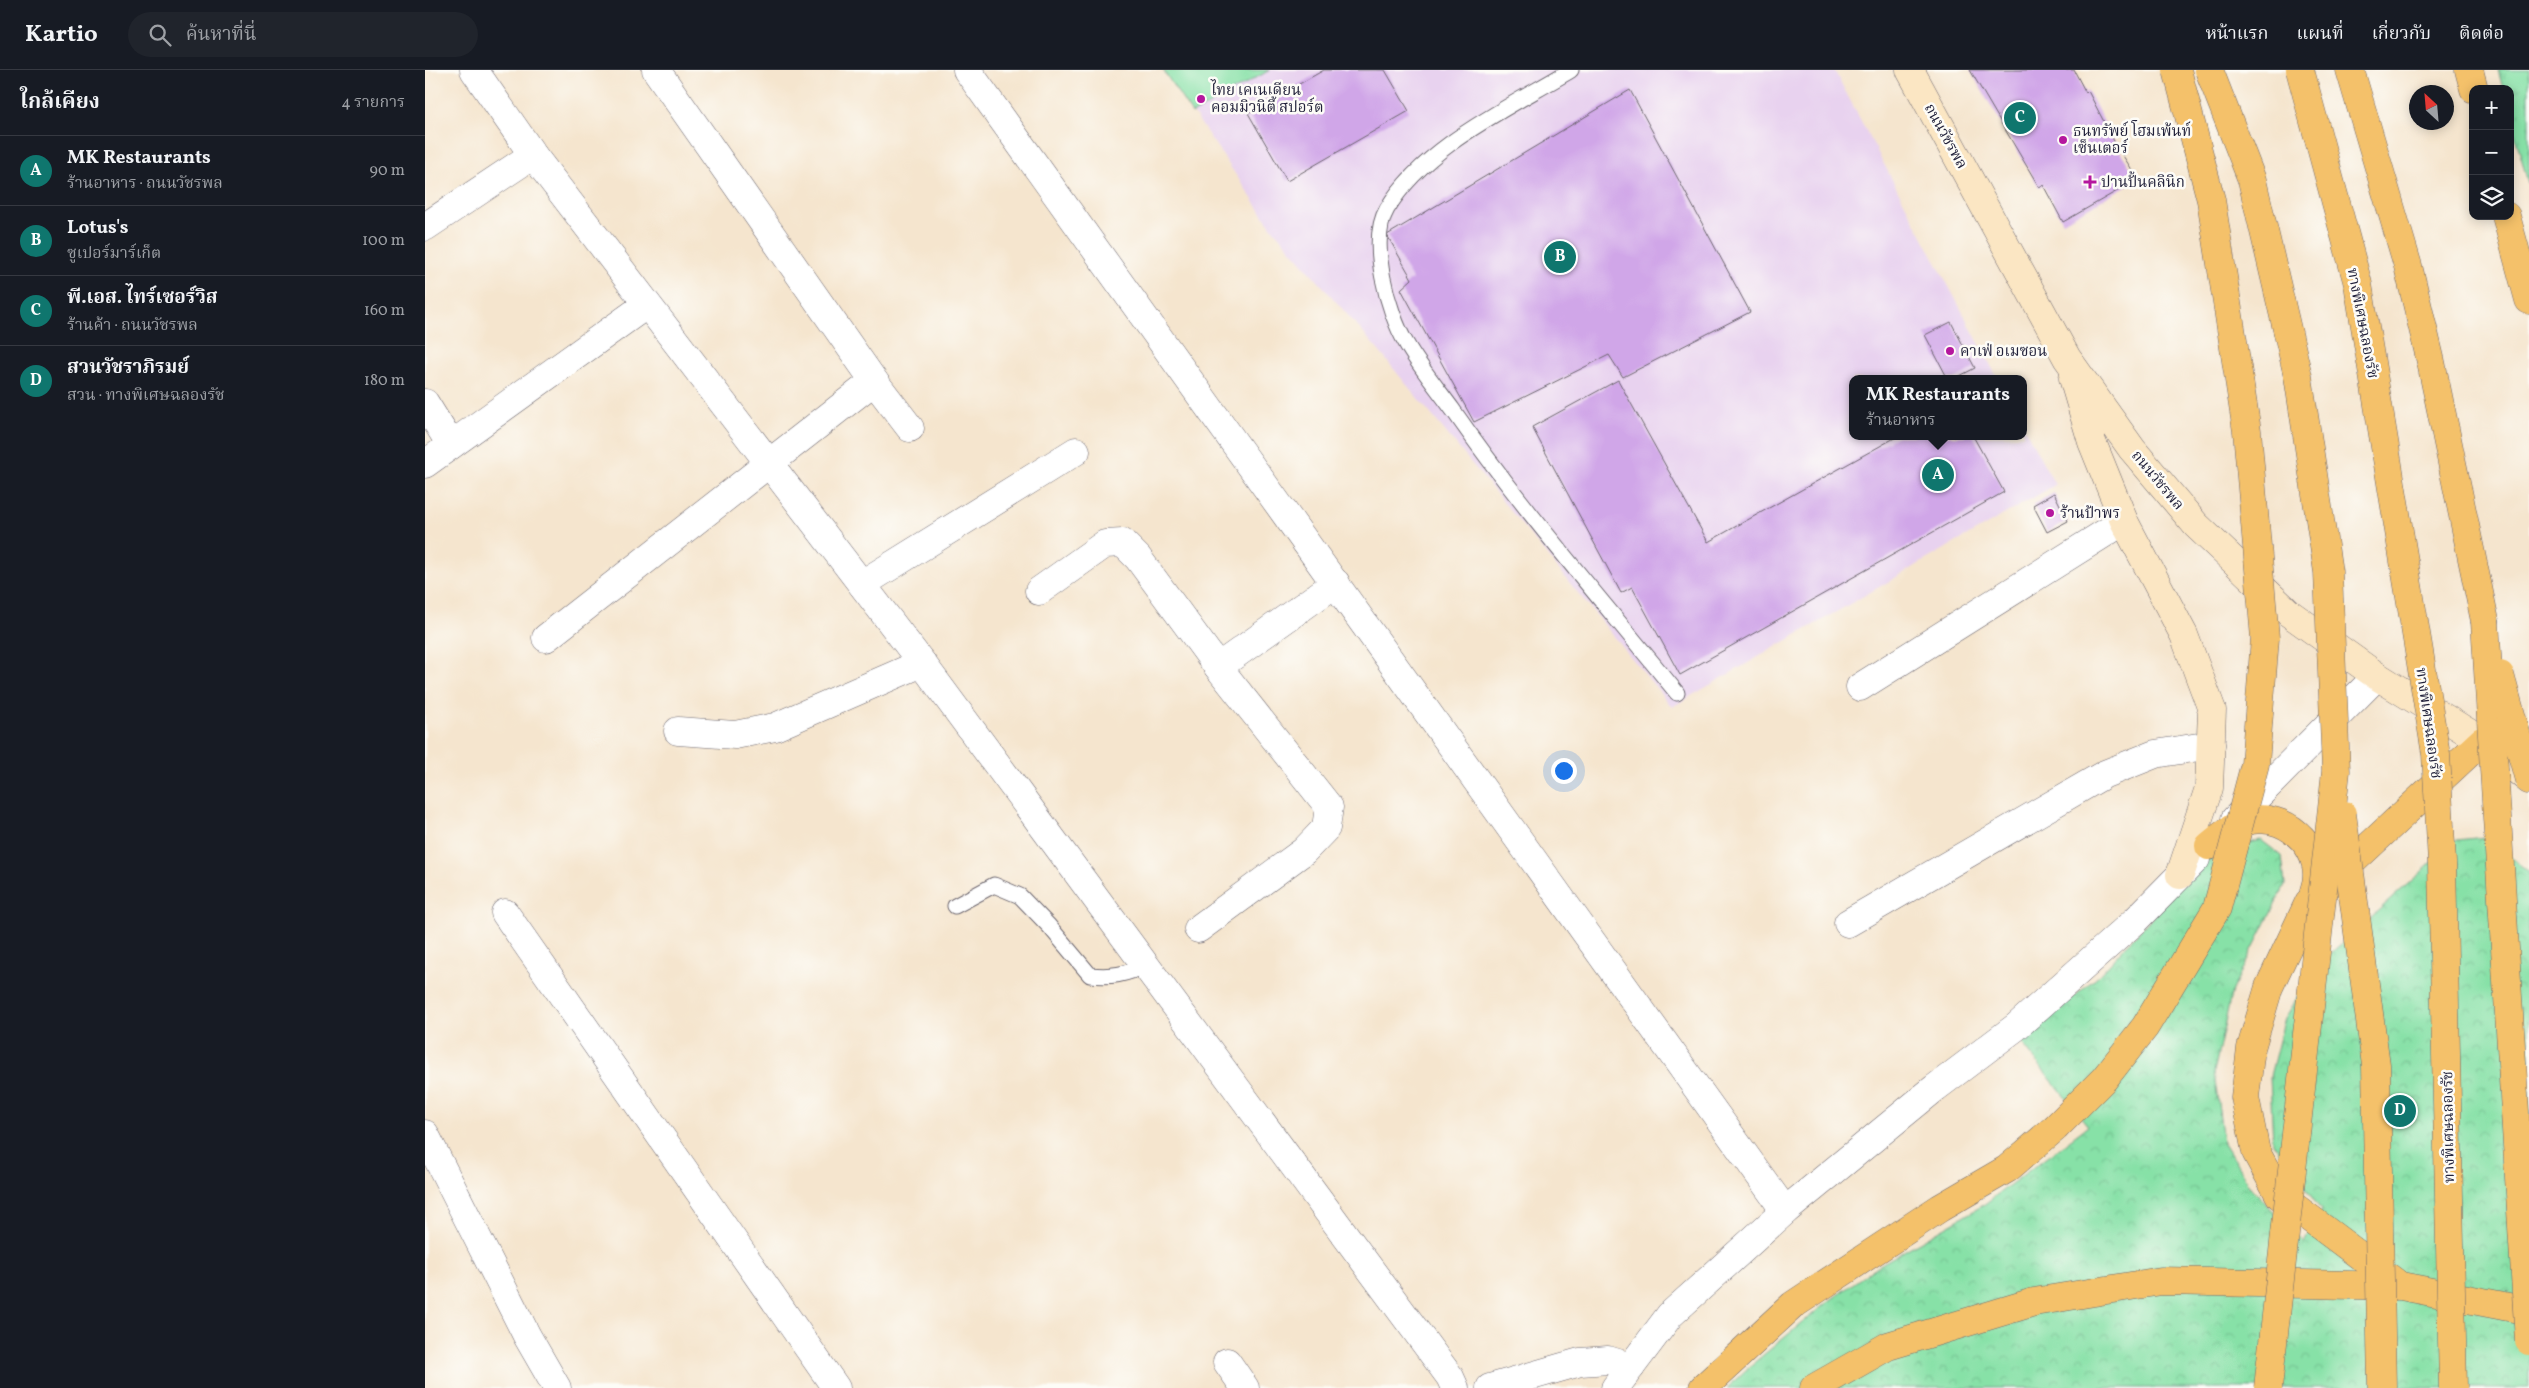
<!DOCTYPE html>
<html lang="th">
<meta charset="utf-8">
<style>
:root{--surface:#171b24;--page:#20242c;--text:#f1f3f6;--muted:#9ea1a6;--line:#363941;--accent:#0f766e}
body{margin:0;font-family:Vollkorn,"Noto Serif Thai",serif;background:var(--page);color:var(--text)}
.controls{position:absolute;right:15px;top:15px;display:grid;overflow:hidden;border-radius:10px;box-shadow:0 2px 12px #0003}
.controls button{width:45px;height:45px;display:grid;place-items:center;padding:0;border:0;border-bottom:1px solid var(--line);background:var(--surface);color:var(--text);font:25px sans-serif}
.compass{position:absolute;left:1984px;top:15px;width:45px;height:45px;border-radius:50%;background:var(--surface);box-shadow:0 2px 12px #0003;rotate:334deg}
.you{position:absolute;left:1138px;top:700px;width:18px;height:18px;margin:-12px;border:4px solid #fff;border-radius:50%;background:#1a73e8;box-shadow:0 0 0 8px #1a73e833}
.badge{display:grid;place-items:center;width:32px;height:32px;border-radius:50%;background:var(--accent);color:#fff;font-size:16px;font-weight:700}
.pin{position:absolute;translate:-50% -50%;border:2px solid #fff;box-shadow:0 1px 5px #0006}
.popup{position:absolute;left:1424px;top:305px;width:178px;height:65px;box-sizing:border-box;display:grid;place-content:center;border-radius:10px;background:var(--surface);filter:drop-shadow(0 1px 4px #0005);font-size:16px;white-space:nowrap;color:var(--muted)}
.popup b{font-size:19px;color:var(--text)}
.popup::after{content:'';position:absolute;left:50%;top:100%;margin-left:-10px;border:10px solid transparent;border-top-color:var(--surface)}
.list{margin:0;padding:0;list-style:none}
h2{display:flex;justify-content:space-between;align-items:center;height:65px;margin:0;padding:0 20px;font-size:21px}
h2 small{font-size:16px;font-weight:400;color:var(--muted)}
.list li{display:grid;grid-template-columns:32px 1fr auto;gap:15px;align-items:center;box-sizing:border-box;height:70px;padding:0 20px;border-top:1px solid var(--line)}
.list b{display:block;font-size:19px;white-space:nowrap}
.list p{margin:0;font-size:16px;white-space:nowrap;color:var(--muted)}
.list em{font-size:16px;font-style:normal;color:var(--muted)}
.icon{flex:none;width:28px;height:28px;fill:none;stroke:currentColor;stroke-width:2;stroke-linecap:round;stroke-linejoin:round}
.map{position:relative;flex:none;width:2104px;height:1318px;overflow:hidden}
header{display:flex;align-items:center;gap:30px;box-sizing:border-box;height:70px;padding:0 25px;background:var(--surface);border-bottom:1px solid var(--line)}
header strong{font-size:24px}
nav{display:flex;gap:28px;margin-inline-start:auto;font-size:18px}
.search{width:350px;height:45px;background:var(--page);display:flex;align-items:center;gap:12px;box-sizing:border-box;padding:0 18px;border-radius:28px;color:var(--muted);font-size:19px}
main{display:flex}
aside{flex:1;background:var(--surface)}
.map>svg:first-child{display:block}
</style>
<header>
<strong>Kartio</strong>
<div class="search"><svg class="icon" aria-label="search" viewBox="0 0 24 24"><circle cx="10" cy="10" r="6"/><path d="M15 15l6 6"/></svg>ค้นหาที่นี่</div>
<nav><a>หน้าแรก</a><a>แผนที่</a><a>เกี่ยวกับ</a><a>ติดต่อ</a></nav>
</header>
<main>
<aside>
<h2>ใกล้เคียง<small>4 รายการ</small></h2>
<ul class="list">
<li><span class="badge">A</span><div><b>MK Restaurants</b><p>ร้านอาหาร · ถนนวัชรพล</p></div><em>90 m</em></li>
<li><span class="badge">B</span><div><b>Lotus's</b><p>ซูเปอร์มาร์เก็ต</p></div><em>100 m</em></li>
<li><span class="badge">C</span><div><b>พี.เอส. ไทร์เซอร์วิส</b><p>ร้านค้า · ถนนวัชรพล</p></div><em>160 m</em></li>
<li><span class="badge">D</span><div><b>สวนวัชราภิรมย์</b><p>สวน · ทางพิเศษฉลองรัช</p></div><em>180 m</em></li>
</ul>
</aside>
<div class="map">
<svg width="2104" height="1318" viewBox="0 0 2104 1318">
<defs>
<pattern id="grass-tufts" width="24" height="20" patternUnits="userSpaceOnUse" patternTransform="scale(1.25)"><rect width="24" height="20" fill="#87e1a7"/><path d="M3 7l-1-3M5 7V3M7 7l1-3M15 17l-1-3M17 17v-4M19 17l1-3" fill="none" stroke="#74c191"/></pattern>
<pattern id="park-crowns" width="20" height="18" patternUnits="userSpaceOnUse" patternTransform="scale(1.25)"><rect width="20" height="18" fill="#87e1a7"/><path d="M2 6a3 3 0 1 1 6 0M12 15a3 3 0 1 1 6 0" fill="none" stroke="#74c191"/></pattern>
</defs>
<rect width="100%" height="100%" fill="#fdfcf7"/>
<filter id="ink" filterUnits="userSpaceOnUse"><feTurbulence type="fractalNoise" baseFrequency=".02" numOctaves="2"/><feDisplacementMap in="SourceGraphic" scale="10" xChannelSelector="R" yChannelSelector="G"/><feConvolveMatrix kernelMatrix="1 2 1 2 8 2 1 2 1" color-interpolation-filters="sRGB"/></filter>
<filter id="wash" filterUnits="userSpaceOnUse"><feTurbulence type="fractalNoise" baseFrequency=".0096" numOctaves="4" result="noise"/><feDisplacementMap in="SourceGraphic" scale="20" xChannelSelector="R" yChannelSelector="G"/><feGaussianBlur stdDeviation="1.12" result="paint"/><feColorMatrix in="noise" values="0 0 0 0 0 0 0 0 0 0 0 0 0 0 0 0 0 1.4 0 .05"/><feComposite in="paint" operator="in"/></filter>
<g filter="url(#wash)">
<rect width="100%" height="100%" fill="#f5e5ce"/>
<polygon fill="#e8d2ef" points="739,0 1409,0 1573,309 1428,309 1428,366 1598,366 1598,355 1630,415 1247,637 954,281 848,159"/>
<polygon fill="url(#grass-tufts)" stroke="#548271" points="2073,0 2104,0 2104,117 2085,46 2085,19 2078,19"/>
<polygon fill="url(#park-crowns)" stroke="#548271" points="2060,767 2104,802 2104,1318 1302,1318 1325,1296 1400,1234 1451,1197 1557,1136 1663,1056 1597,973 1675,904 1763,808 1795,779 1836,770 1857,786 1860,815 1807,920 1789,1002 1798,1072 1826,1118 1879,1172 1896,1140 1848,1073 1845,1006 1859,951 1887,900 2032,770"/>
<polygon fill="#87e1a7" stroke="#548271" points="738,0 845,0 767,44"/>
<g id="blocks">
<g fill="#d0a6e8">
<polygon points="899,0 960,0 984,41 862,111 823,43"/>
<polygon points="1545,0 1649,0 1661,23 1663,21 1691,75 1713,109 1638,152 1618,115 1614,117"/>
<polygon points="1205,20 1325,242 1198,307 1184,285 1049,352 976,219 987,209 962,165"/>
<polygon points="1526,252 1550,298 1529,309 1523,309 1500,265"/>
<polygon points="1193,310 1283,472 1473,366 1548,366 1579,422 1255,605 1207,517 1196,523 1107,357"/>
<polygon points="1629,423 1643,451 1622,462 1608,435"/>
</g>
</g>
</g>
<g filter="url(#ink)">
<use href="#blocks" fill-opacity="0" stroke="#6c666e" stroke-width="1"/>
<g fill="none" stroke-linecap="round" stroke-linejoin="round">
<g stroke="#6c666e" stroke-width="17">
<g id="service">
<path d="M1146,0C1085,37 999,76 962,139C943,171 963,243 981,273C994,296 1012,318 1028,340C1096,438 1176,529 1252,623"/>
<path d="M530,836L569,815L595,826L624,856L665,905C686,907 701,905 720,895"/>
</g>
</g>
<g stroke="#6c666e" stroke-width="29">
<g id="minor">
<polyline points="49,0 108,85 497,593 1025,1307 1030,1318"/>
<polyline points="231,0 449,311 485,358"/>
<polyline points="542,0 1360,1141"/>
<polyline points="0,157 108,85"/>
<polyline points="0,333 26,375"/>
<polyline points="0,394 221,235"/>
<polyline points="437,514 651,381"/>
<polyline points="614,521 680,474 698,473 713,488 793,597 904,737 901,758 879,781 773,859"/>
<polyline points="121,568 449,311"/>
<polyline points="793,597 911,513"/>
<polyline points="1435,617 1699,451"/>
<polyline points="253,661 310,665 350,657 497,593"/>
<polyline points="1810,749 1952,606"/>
<polyline points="80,843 411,1318"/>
<polyline points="1423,853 1680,704 1730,684 1786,675"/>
<polyline points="0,1064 102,1266 132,1318"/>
<polyline points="802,1292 820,1318"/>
<polyline points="1065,1318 1155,1292 1183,1290 1206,1297"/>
<polyline points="1190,1318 1245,1245 1360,1141 1510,1018 1591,957 1711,850 1771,789"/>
</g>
</g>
<g stroke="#6c666e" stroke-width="29">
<g id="secondary">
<polyline points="1485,0 1642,288 1707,379 1771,455 1864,543 1952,606 2057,671 2104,710"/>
<polyline points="1648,308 1667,372 1699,451 1759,565 1787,640 1784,718 1755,805"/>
</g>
</g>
<g stroke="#6c666e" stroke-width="29">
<g id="primary">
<path d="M1784,776C1798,765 1810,753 1827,750C1865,743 1903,784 1889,821"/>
<polyline points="1970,1212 1855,1126 1831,1082 1820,1027 1826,978 1844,917 1884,832 2057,671"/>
<polyline points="1389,1318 1463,1276 1609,1232 1736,1211 1976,1216 2104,1241"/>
</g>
</g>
<g stroke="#6c666e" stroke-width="29">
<g id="motorway">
<polyline points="1925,0 1983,196 2006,292 2060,551"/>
<polyline points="2044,0 2049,19"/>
<polyline points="2081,146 2104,230"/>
<polyline points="1278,1318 1368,1235 1515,1138 1582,1099 1630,1058"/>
</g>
</g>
<use href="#service" stroke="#fff" stroke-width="15"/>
<use href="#minor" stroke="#fff" stroke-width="28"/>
<use href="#secondary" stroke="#fbe6c3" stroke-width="28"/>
<use href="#primary" stroke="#f4c16a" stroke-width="28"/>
<use href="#motorway" stroke="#f4c16a" stroke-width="28"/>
<g stroke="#6c666e" stroke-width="29" stroke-linecap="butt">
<g id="motorway-bridge">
<polyline points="1784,0 1827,110 1873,306 1903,502 1911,701 1843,1318"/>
<polyline points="1875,0 1933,214 2011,684 2017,793 2028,1318"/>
<polyline points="2060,551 2104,1271"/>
<polyline points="2075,605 2104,710"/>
<polyline points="1917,744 1951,995 1957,1318"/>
<polyline points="1630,1058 1679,1009 1720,957 1792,838 1830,694 1840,568 1822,361 1786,130 1752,0"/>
</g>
</g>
<use href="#motorway-bridge" stroke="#f4c16a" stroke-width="28"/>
</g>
</g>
<g fill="#b5179e" stroke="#fdfcf7" stroke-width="2">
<circle cx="776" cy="29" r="5"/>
<circle cx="1638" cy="70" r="5"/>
<path d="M1662.5 104.5h5v5h5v5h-5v5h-5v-5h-5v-5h5z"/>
<circle cx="1525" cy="281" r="5"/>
<circle cx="1625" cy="443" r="5"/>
</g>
<g text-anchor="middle" stroke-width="5" stroke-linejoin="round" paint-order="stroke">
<g font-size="15" fill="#22223b" stroke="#fdfcf7" text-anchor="start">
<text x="786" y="25">ไทย เคเนเดียน<tspan x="786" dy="17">คอมมิวนิตี้ สปอร์ต</tspan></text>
<text x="1648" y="66">ธนทรัพย์ โฮมเพ้นท์<tspan x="1648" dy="17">เซ็นเตอร์</tspan></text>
<text x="1676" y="117">ปานปั้นคลินิก</text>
<text x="1535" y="286">คาเฟ่ อเมซอน</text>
<text x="1635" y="448">ร้านป้าพร</text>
</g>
<g font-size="15" fill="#22223b" stroke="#fdfcf7">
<text transform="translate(1521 66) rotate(61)" y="5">ถนนวัชรพล</text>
<text transform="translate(1938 253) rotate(79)" y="5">ทางพิเศษฉลองรัช</text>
<text transform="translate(1733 410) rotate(50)" y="5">ถนนวัชรพล</text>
<text transform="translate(2004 653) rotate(82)" y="5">ทางพิเศษฉลองรัช</text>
<text transform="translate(2023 1057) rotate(-91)" y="5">ทางพิเศษฉลองรัช</text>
</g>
</g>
</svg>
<div class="controls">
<button>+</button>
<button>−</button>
<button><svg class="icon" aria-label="layers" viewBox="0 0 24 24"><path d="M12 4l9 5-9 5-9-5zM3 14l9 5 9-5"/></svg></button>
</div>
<svg class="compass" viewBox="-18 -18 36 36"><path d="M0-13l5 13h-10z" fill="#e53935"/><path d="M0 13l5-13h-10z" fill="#9ea1a6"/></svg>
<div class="you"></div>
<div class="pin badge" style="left:1513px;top:405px">A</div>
<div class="popup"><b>MK Restaurants</b>ร้านอาหาร</div>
<div class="pin badge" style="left:1135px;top:187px">B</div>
<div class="pin badge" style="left:1595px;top:48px">C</div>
<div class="pin badge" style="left:1975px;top:1041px">D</div>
</div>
</main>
